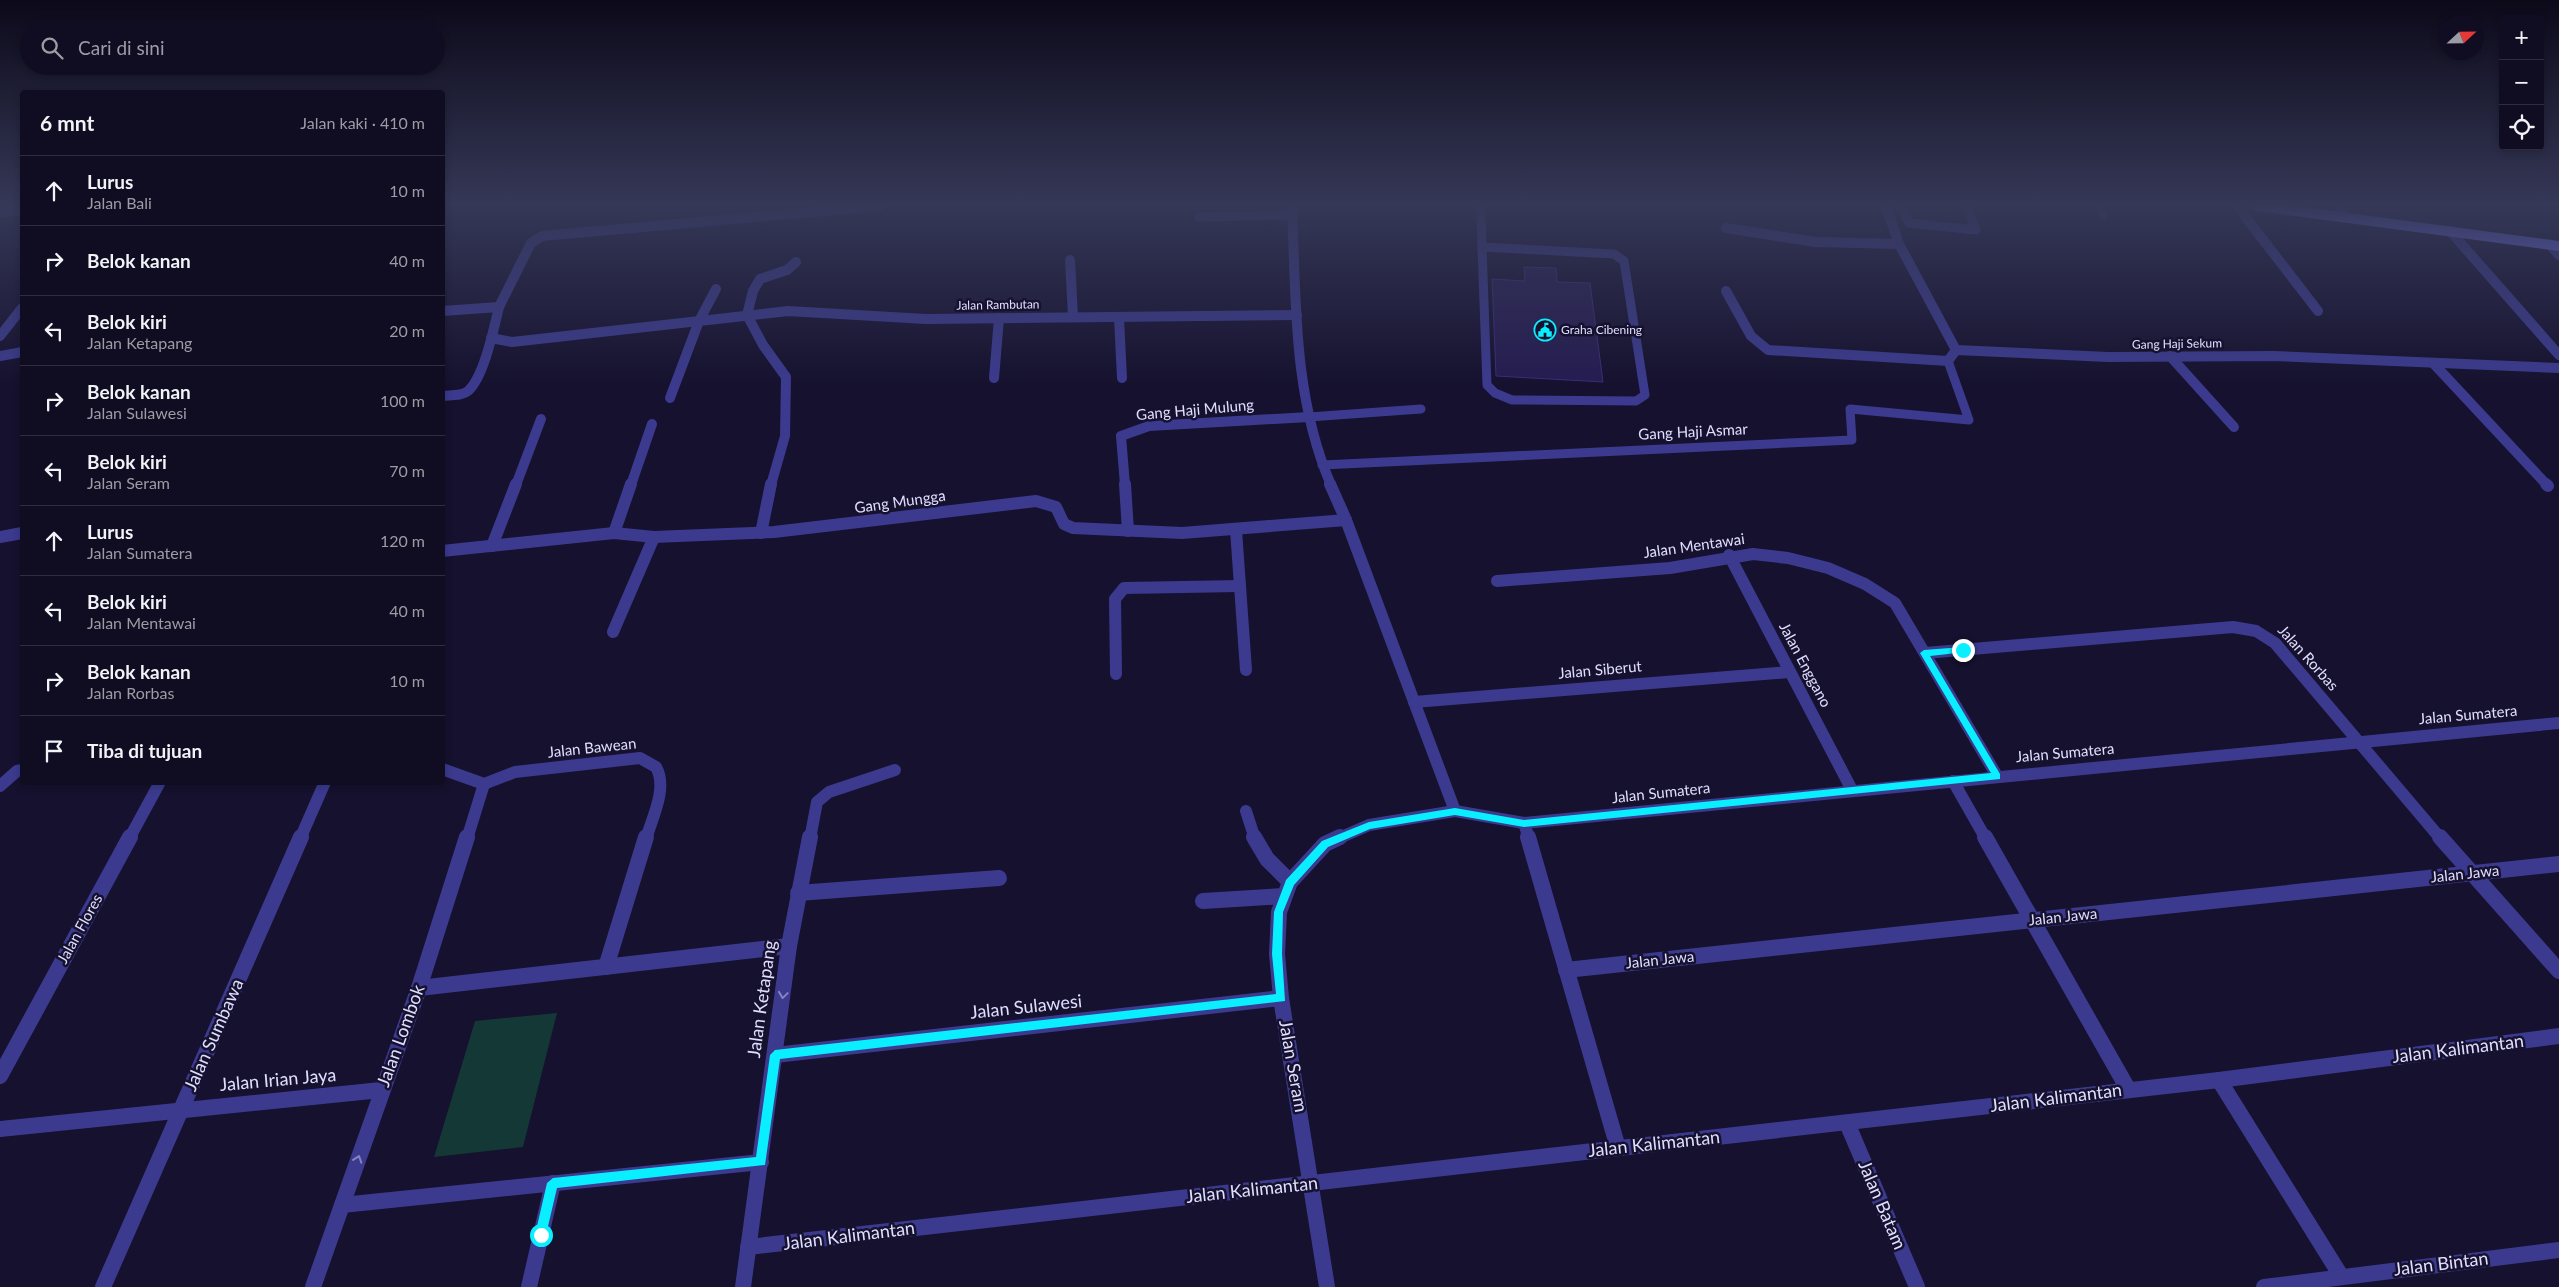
<!DOCTYPE html>
<html lang="id">
<meta charset="utf-8">
<style>
:root{--surface:#100d22;--page:#19162a;--text:#f1f3f6;--muted:#9c9ca5;--line:#302d40}
body{margin:0;font-family:Lato,sans-serif;background:var(--page);color:var(--text)}
.controls{position:absolute;right:15px;top:15px;display:grid;overflow:hidden;border-radius:5px;box-shadow:0 2px 8px #0003}
.controls button{width:45px;height:45px;display:grid;place-items:center;padding:0;border:0;border-bottom:1px solid var(--line);background:var(--surface);color:var(--text);font:25px sans-serif}
.compass{position:absolute;left:2439px;top:15px;width:45px;height:45px;border-radius:50%;background:var(--surface);box-shadow:0 2px 8px #0003;rotate:68deg}
.stop{position:absolute;width:15px;height:15px;margin:-11px;border:4px solid #0aefff;border-radius:50%;background:#fff}
.stop.end{background:#0aefff;border-color:#fff;box-shadow:0 1px 5px #0008}
.list{margin:0;padding:0;list-style:none}
h2{display:flex;justify-content:space-between;align-items:center;height:65px;margin:0;padding:0 20px;font-size:21px}
h2 small{font-size:16px;font-weight:400;color:var(--muted)}
.list li{display:grid;grid-template-columns:32px 1fr auto;gap:15px;align-items:center;box-sizing:border-box;height:70px;padding:0 20px;border-top:1px solid var(--line)}
.list b{display:block;font-size:19px;white-space:nowrap}
.list p{margin:0;font-size:16px;white-space:nowrap;color:var(--muted)}
.list em{font-size:16px;font-style:normal;color:var(--muted)}
.icon{flex:none;width:28px;height:28px;fill:none;stroke:currentColor;stroke-width:2;stroke-linecap:round;stroke-linejoin:round}
.map{position:relative;flex:none;width:2559px;height:1287px;overflow:hidden}
.search{position:absolute;background:var(--surface);box-shadow:0 2px 8px #0003;left:20px;top:20px;width:425px;height:55px;display:flex;align-items:center;gap:12px;box-sizing:border-box;padding:0 18px;border-radius:28px;color:var(--muted);font-size:19px}
.panel{position:absolute;background:var(--surface);box-shadow:0 2px 8px #0003;left:20px;top:90px;width:425px;height:695px;border-radius:5px}
.map>svg:first-child{display:block}
</style>
<div class="map">
<svg width="2559" height="1287" viewBox="0 0 2559 1287">
<rect width="100%" height="100%" fill="#15112e"/>
<polygon fill="#143836" points="557,1013 523,1147 434,1157 475,1021"/>
<polygon fill="#251c50" stroke="#3a2d7c" points="1524,267 1556,268 1557,282 1590,283 1603,382 1496,376 1492,279 1525,281"/>
<g fill="none" stroke-linecap="round" stroke-linejoin="round">
<g stroke="#3b3a8e" stroke-width="9">
<polyline points="1481,206 1482,247"/>
<polyline points="1901,206 1909,223 1976,230 1967,206"/>
<polyline points="2099,206 2103,215"/>
<polyline points="1199,217 1293,215"/>
<polygon points="1482,247 1614,254 1624,261 1645,395 1636,401 1512,400 1495,393 1487,385"/>
<polyline points="1309,417 1421,409"/>
<polyline points="1322,465 1852,440 1850,409 1969,420 1948,361"/>
</g>
<g stroke="#3b3a8e" stroke-width="10">
<path d="M1292,206C1296,300 1293,397 1331,485"/>
<polyline points="1886,206 1899,244 1956,350"/>
<polyline points="2237,206 2318,311"/>
<polyline points="2339,206 2346,218"/>
<polyline points="0,212 22,210"/>
<polyline points="1726,228 1816,242 1899,244"/>
<polyline points="2450,231 2559,355"/>
<polyline points="2549,244 2559,255"/>
<polyline points="1070,260 1073,316"/>
<polyline points="1726,291 1751,336 1768,350 1948,361 1956,350"/>
<polyline points="499,307 531,243 542,236 881,206"/>
<path d="M442,311L499,307C494,328 484,377 468,391C462,396 450,395 442,396"/>
<polyline points="1119,318 1122,378"/>
<polyline points="0,336 22,308"/>
<polyline points="491,338 512,342 788,311 926,319 1297,315"/>
<polyline points="1956,350 2108,357 2274,356 2559,368"/>
<polyline points="0,356 22,352"/>
<polyline points="2170,356 2234,427"/>
<polyline points="2434,364 2547,485"/>
<polyline points="994,378 999,318"/>
<polyline points="670,398 699,321 716,289"/>
<polyline points="516,485 541,419"/>
<polyline points="631,485 652,424"/>
<polyline points="771,485 785,436 786,377 763,345 747,315 753,291 760,279 787,270 796,262"/>
<polyline points="1125,485 1121,436 1149,426 1309,417"/>
</g>
<g stroke="#3b3a8e" stroke-width="12">
<polyline points="1125,484 1128,531"/>
<polyline points="1330,484 1346,520 1455,811"/>
<polyline points="2546,484 2548,486"/>
<polyline points="1236,530 1246,670"/>
<polyline points="614,533 631,484"/>
<polyline points="761,533 771,484"/>
<polyline points="0,537 22,533"/>
<polyline points="492,546 516,484"/>
<polyline points="442,551 614,533 654,537 774,532 1036,501 1056,507 1064,524 1073,528 1182,533 1346,520"/>
<polyline points="1729,555 1852,790"/>
<polyline points="1497,581 1670,568 1753,554 1788,558 1828,568 1865,584 1895,603 1997,776"/>
<polyline points="613,632 654,537"/>
<polyline points="1925,653 2233,627 2256,631 2275,643 2441,839"/>
<polyline points="1116,674 1115,599 1124,588 1240,586"/>
<polyline points="1414,702 1789,672"/>
<path d="M442,769L484,784L515,772L640,758L656,767C668,788 652,818 646,839"/>
<polyline points="1953,781 1986,839"/>
<polyline points="0,786 17,771 22,770"/>
<polyline points="1246,811 1255,839"/>
<polyline points="1524,823 1529,839"/>
<polyline points="129,839 160,782"/>
<polyline points="300,839 325,782"/>
<polyline points="467,839 484,784"/>
<polyline points="810,839 817,802 829,792 895,770"/>
<polyline points="1337,839 1369,825 1455,811 1524,823 2559,723"/>
</g>
<g stroke="#3b3a8e" stroke-width="16">
<polyline points="1254,837 1267,859 1290,882"/>
<polyline points="1528,837 1618,1148"/>
<polyline points="1985,837 2128,1089"/>
<polyline points="2440,837 2559,971"/>
<polyline points="798,893 999,878"/>
<polyline points="1203,901 1284,896"/>
<polyline points="606,967 646,837"/>
<polyline points="1566,970 2559,864"/>
<polyline points="419,988 789,946"/>
<polyline points="775,1055 1281,998"/>
<polyline points="0,1076 130,837"/>
<polyline points="2219,1080 2341,1276"/>
<polyline points="1847,1123 1917,1287"/>
<polyline points="0,1129 381,1090"/>
<polyline points="342,1205 761,1162"/>
<polyline points="748,1247 2219,1080 2559,1036"/>
<polyline points="103,1287 301,837"/>
<polyline points="313,1287 419,988 467,837"/>
<polyline points="529,1287 553,1183"/>
<polyline points="743,1287 789,946 810,837"/>
<polyline points="1327,1287 1281,998 1277,954 1279,912 1290,882 1325,844 1340,837"/>
<polyline points="2264,1287 2559,1250"/>
</g>
<polyline stroke="#7576ff" stroke-width="10" points="2258,206 2559,246"/>
</g>
<defs><path id="oneway-chevron" d="M-2-3.5L2.5 0L-2 3.5" fill="none" stroke-width="1.6" stroke-linecap="round" stroke-linejoin="round" transform="scale(1.25)"/></defs>
<g stroke="#8584c1">
<use href="#oneway-chevron" transform="translate(783 995) rotate(98)"/>
<use href="#oneway-chevron" transform="translate(358 1159) rotate(-71)"/>
</g>
<linearGradient id="sky" x2="0" y2="1"><stop stop-color="#0c0919"/><stop offset="0.53" stop-color="#353857"/><stop offset="1" stop-color="#353857" stop-opacity="0"/></linearGradient>
<rect width="2559" height="386" fill="url(#sky)"/>
<polygon fill="#0aefff" points="1963,647 1966,648 1966,652 1930,656 2000,774 2000,779 1524,827 1455,815 1370,829 1328,847 1294,885 1283,912 1282,954 1285,1001 780,1059 765,1165 557,1188 545,1239 541,1241 535,1235 547,1183 553,1178 756,1157 770,1055 775,1050 1276,994 1272,954 1274,912 1286,880 1322,841 1369,822 1455,808 1524,820 1991,773 1920,653 1924,650"/>
<defs>
<g id="civic-ring" transform="scale(1.125)"><circle r="9.5" fill="#15112e" stroke="#0aefff" stroke-width="1.5"/><path d="M-.6-6.5H3V-4.5H.6V-3L4-1V1h2V6H-6V1h2V-1L-.6-3ZM-1.2 2.5V6h2.4V2.5Z" fill="#0aefff"/></g>
</defs>
<g fill-rule="evenodd">
<use href="#civic-ring" x="1545" y="330"/>
</g>
<g text-anchor="middle" stroke-width="5" stroke-linejoin="round" paint-order="stroke">
<g font-size="12" fill="#e0deff" stroke="#15112e">
<text transform="translate(998 305) rotate(-1)" y="4">Jalan Rambutan</text>
<text transform="translate(2177 344) rotate(-1)" y="4">Gang Haji Sekum</text>
</g>
<g font-size="12" fill="#e0deff" stroke="#15112e" text-anchor="start">
<text x="1561" y="334">Graha Cibening</text>
</g>
<g font-size="15" fill="#e0deff" stroke="#15112e">
<text transform="translate(1195 410) rotate(-5)" y="5">Gang Haji Mulung</text>
<text transform="translate(1693 432) rotate(-3)" y="5">Gang Haji Asmar</text>
<text transform="translate(900 502) rotate(-8)" y="5">Gang Mungga</text>
<text transform="translate(1694 546) rotate(-8)" y="5">Jalan Mentawai</text>
<text transform="translate(2308 658) rotate(48)" y="5">Jalan Rorbas</text>
<text transform="translate(1805 665) rotate(62)" y="5">Jalan Enggano</text>
<text transform="translate(1600 670) rotate(-5)" y="5">Jalan Siberut</text>
<text transform="translate(2468 715) rotate(-5)" y="5">Jalan Sumatera</text>
<text transform="translate(592 748) rotate(-6)" y="5">Jalan Bawean</text>
<text transform="translate(2065 753) rotate(-5)" y="5">Jalan Sumatera</text>
<text transform="translate(1661 793) rotate(-6)" y="5">Jalan Sumatera</text>
<text transform="translate(2465 874) rotate(-6)" y="5">Jalan Jawa</text>
<text transform="translate(2063 917) rotate(-6)" y="5">Jalan Jawa</text>
<text transform="translate(80 929) rotate(-61)" y="5">Jalan Flores</text>
<text transform="translate(1660 960) rotate(-6)" y="5">Jalan Jawa</text>
</g>
<g font-size="18" fill="#e0deff" stroke="#15112e">
<text transform="translate(762 999) rotate(-82)" y="6">Jalan Ketapang</text>
<text transform="translate(1026 1007) rotate(-6)" y="6">Jalan Sulawesi</text>
<text transform="translate(214 1035) rotate(-66)" y="6">Jalan Sumbawa</text>
<text transform="translate(401 1036) rotate(-70)" y="6">Jalan Lombok</text>
<text transform="translate(2458 1049) rotate(-7)" y="6">Jalan Kalimantan</text>
<text transform="translate(1293 1066) rotate(80)" y="6">Jalan Seram</text>
<text transform="translate(278 1080) rotate(-5)" y="6">Jalan Irian Jaya</text>
<text transform="translate(2056 1098) rotate(-7)" y="6">Jalan Kalimantan</text>
<text transform="translate(1654 1144) rotate(-6)" y="6">Jalan Kalimantan</text>
<text transform="translate(1252 1190) rotate(-6)" y="6">Jalan Kalimantan</text>
<text transform="translate(1882 1205) rotate(67)" y="6">Jalan Batam</text>
<text transform="translate(849 1236) rotate(-7)" y="6">Jalan Kalimantan</text>
<text transform="translate(2441 1264) rotate(-7)" y="6">Jalan Bintan</text>
</g>
</g>
</svg>
<div class="controls">
<button>+</button>
<button>−</button>
<button><svg class="icon" aria-label="locate" viewBox="0 0 24 24"><circle cx="12" cy="12" r="6"/><path d="M12 2v4M12 18v4M2 12h4M18 12h4"/></svg></button>
</div>
<svg class="compass" viewBox="-18 -18 36 36"><path d="M0-13l5 13h-10z" fill="#e53935"/><path d="M0 13l5-13h-10z" fill="#9c9ca5"/></svg>
<div class="stop" style="left:541px;top:1235px"></div>
<div class="stop end" style="left:1963px;top:650px"></div>
<div class="search"><svg class="icon" aria-label="search" viewBox="0 0 24 24"><circle cx="10" cy="10" r="6"/><path d="M15 15l6 6"/></svg>Cari di sini</div>
<section class="panel">
<h2>6 mnt<small>Jalan kaki · 410 m</small></h2>
<ul class="list">
<li><svg class="icon" aria-label="ahead" viewBox="0 0 24 24"><path d="M12 20V5M6 11l6-6 6 6"/></svg><div><b>Lurus</b><p>Jalan Bali</p></div><em>10 m</em></li>
<li><svg class="icon" aria-label="right" viewBox="0 0 24 24"><path d="M7 20v-9h11M14 6l5 5-5 5"/></svg><div><b>Belok kanan</b></div><em>40 m</em></li>
<li><svg class="icon" aria-label="left" viewBox="0 0 24 24"><path d="M17 20v-9H6M10 6l-5 5 5 5"/></svg><div><b>Belok kiri</b><p>Jalan Ketapang</p></div><em>20 m</em></li>
<li><svg class="icon" aria-label="right" viewBox="0 0 24 24"><path d="M7 20v-9h11M14 6l5 5-5 5"/></svg><div><b>Belok kanan</b><p>Jalan Sulawesi</p></div><em>100 m</em></li>
<li><svg class="icon" aria-label="left" viewBox="0 0 24 24"><path d="M17 20v-9H6M10 6l-5 5 5 5"/></svg><div><b>Belok kiri</b><p>Jalan Seram</p></div><em>70 m</em></li>
<li><svg class="icon" aria-label="ahead" viewBox="0 0 24 24"><path d="M12 20V5M6 11l6-6 6 6"/></svg><div><b>Lurus</b><p>Jalan Sumatera</p></div><em>120 m</em></li>
<li><svg class="icon" aria-label="left" viewBox="0 0 24 24"><path d="M17 20v-9H6M10 6l-5 5 5 5"/></svg><div><b>Belok kiri</b><p>Jalan Mentawai</p></div><em>40 m</em></li>
<li><svg class="icon" aria-label="right" viewBox="0 0 24 24"><path d="M7 20v-9h11M14 6l5 5-5 5"/></svg><div><b>Belok kanan</b><p>Jalan Rorbas</p></div><em>10 m</em></li>
<li><svg class="icon" aria-label="arrive" viewBox="0 0 24 24"><path d="M6 21V4h12l-3 4 3 4H6"/></svg><div><b>Tiba di tujuan</b></div></li>
</ul>
</section>
</div>
